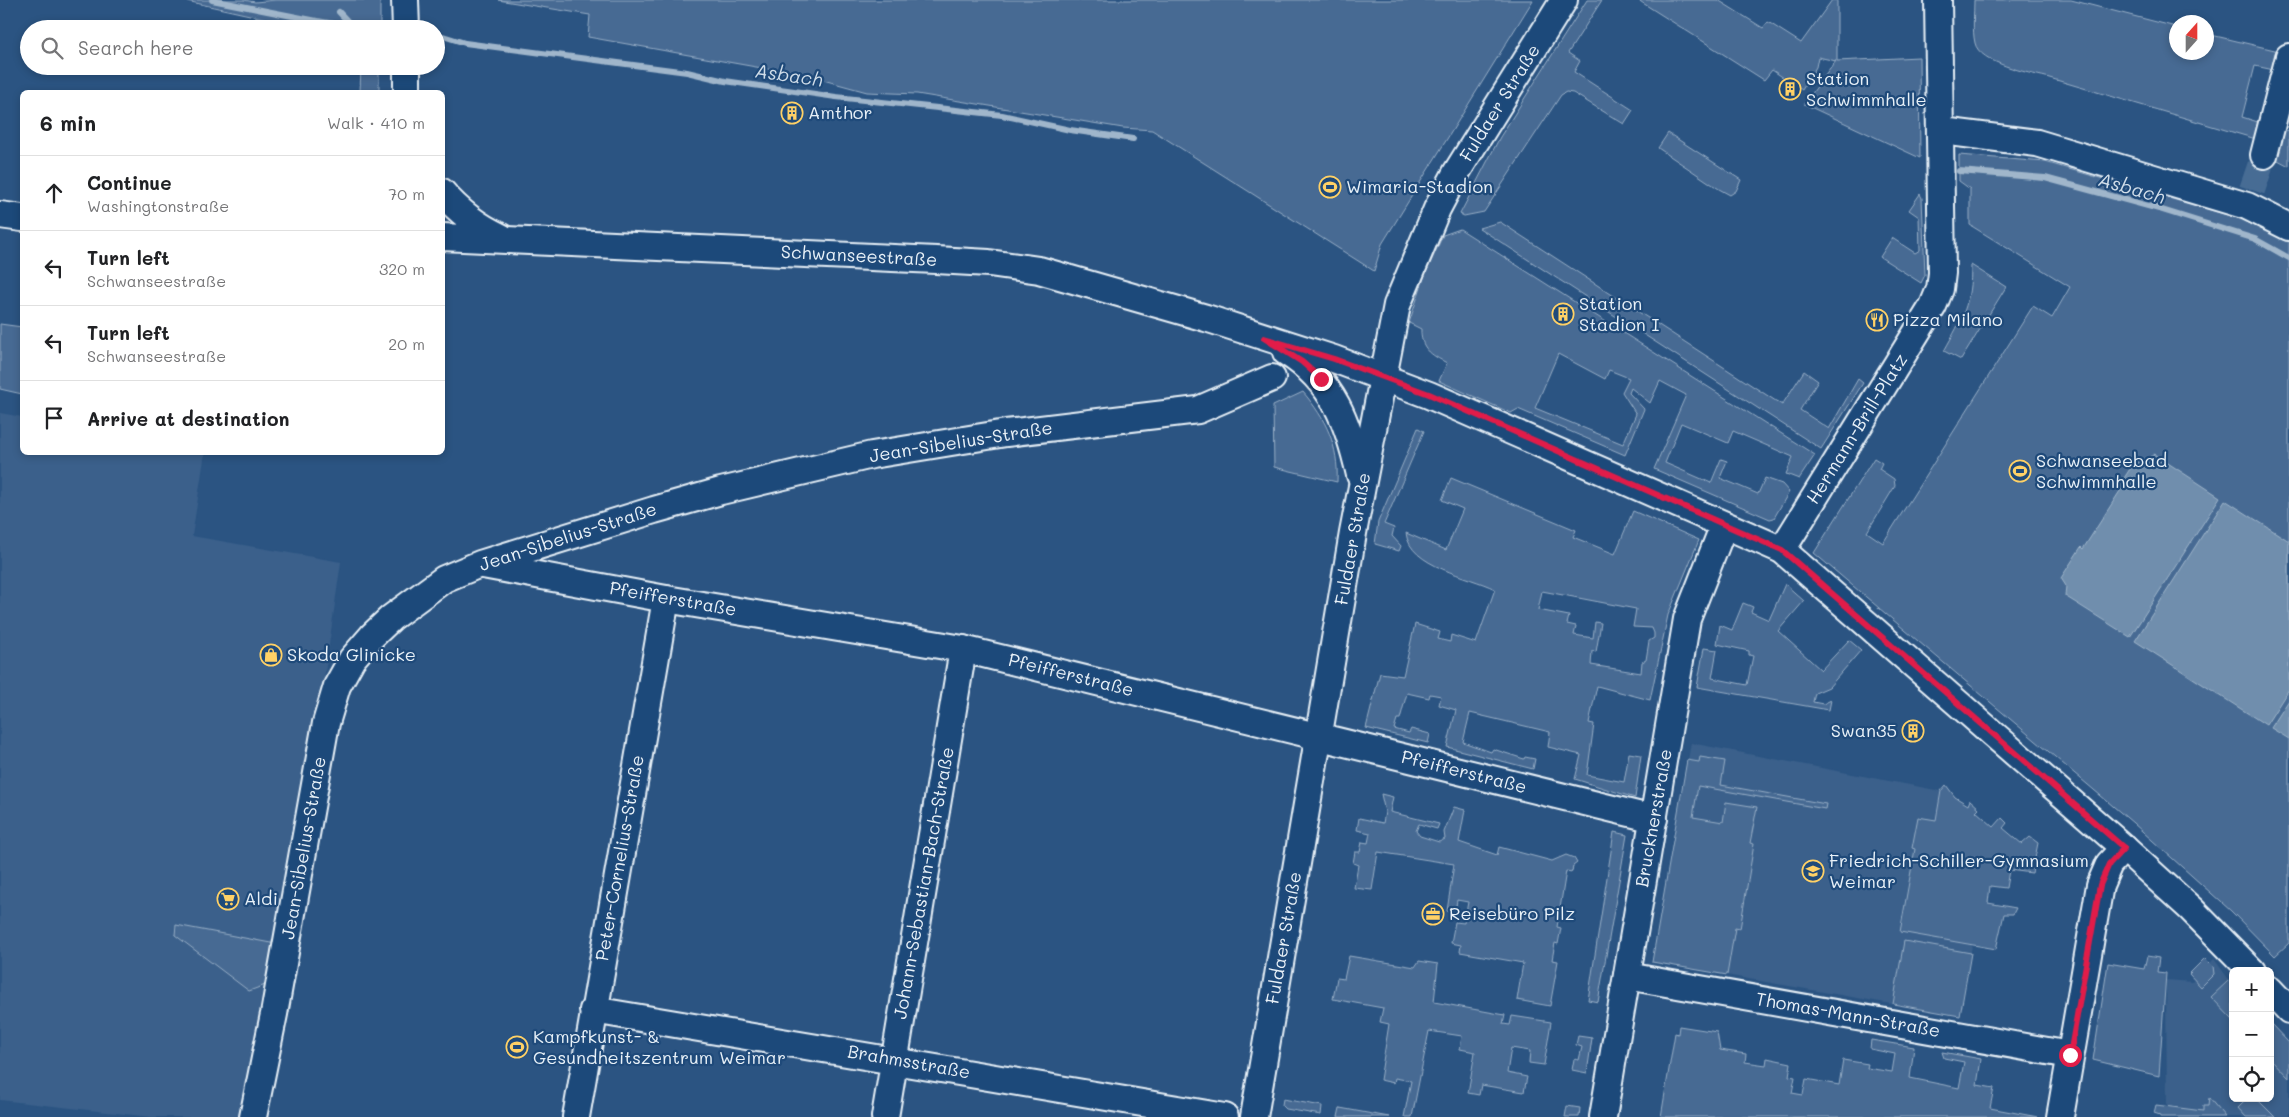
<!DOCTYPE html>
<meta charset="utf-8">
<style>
:root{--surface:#fff;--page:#f2f2f2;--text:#202124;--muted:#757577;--line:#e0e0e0}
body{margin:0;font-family:Mali,sans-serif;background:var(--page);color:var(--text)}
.controls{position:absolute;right:15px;bottom:15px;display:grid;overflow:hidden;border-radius:8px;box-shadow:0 2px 8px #0003}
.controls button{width:45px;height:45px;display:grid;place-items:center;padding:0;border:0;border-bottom:1px solid var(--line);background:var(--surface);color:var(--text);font:25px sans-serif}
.compass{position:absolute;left:2169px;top:15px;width:45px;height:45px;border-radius:50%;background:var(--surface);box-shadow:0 2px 8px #0003;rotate:21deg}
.stop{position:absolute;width:15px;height:15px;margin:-11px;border:4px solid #e11d48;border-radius:50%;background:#fff}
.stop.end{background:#e11d48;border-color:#fff;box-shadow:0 1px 5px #0008}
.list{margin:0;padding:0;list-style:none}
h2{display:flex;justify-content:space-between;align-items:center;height:65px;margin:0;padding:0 20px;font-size:21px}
h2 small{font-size:16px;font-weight:400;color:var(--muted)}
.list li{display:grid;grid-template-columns:32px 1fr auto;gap:15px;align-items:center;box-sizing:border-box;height:75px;padding:0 20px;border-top:1px solid var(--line)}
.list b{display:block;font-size:19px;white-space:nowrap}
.list p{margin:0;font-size:16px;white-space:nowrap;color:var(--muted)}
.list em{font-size:16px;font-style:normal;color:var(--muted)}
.icon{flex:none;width:28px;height:28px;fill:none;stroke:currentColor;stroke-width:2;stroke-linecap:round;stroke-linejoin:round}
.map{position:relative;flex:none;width:2289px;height:1117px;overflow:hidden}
.search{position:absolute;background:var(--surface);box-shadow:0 2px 8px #0003;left:20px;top:20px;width:425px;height:55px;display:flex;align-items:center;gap:12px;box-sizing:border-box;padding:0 18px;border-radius:28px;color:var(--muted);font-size:19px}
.panel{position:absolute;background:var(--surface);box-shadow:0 2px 8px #0003;left:20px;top:90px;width:425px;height:365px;border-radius:8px}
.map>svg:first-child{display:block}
</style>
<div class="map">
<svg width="2289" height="1117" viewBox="0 0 2289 1117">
<rect width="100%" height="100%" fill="#2b5482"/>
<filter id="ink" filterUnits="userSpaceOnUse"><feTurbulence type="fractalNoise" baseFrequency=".02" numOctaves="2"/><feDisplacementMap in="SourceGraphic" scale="10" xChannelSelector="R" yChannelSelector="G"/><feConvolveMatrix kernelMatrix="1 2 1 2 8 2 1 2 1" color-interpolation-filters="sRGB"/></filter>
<g filter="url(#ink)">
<g fill="#3a608b">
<polygon points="0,413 22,417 22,452 205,453 192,536 341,562 319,714 240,1117 151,1117 0,1100"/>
<polygon points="1691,743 1941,791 1933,839 1945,940 1972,945 1960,1016 1652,962"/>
<polygon points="2214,959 2233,985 2233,1098 2270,1098 2270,1023 2289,1043 2289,1117 2216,1117 2167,1108 2166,980 2192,982"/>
</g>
<g fill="#476b93" stroke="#98aec6" fill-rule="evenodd">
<polygon points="182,0 244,0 255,2 276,0 380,0 380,29 313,29"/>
<polygon points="498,0 1533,0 1382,244 1374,271 1152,130 1123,128 917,94 867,92 812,77 588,37 590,15"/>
<polygon points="1587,0 1602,0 1568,53 1580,61 1574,72 1633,110 1624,124 1573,93 1566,92 1561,95 1484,212 1464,216 1460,214 1500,137"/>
<polygon points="1638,0 1718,0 1763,28 1768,22 1801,43 1832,0 1837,0 1837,61 1919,57 1920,158 1804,104 1836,61 1818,57 1816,67 1802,90 1772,70 1764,80"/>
<path d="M1974,0H2071L2176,27V52H2206L2207,34L2279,51L2274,70L2255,66L2242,117L2261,123L2256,139L2046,77C2029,73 1979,63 1975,43C1972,30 1974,14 1974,0Z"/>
<polygon points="361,66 379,66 379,92 360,92"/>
<polygon points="2283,129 2289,131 2289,166 2276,159"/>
<polygon points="1668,133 1741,180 1736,191 1730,195 1719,189 1658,148"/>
<polygon points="1959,155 2045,162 2258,224 2289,241 2289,943 2275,956 2231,911 2133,823 1814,553 1874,458 1882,463 1879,469 1894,479 1895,486 1867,532 1883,543 2033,306 2052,318 2070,287 1970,225 1970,189 1959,181"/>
<polygon points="1920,194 1922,198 1925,275 1921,283 1880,257 1892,238 1915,253 1920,250 1919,217 1909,210"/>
<polygon points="1500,222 1782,405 1804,371 1818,381 1800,410 1829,429 1858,379 1863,383 1821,449 1479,228"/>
<path d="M1460,229L1815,455L1799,479L1786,474L1793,457L1733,431L1728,443L1681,423L1665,463L1711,483L1721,459L1727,461L1720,478L1758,494L1765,478L1782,484L1789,492L1774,518L1770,519L1654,469L1686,395L1660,381L1650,403L1631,388L1629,393L1644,409L1625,455L1518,409L1511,413L1439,381L1447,363C1431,355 1420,348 1421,329L1409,323L1425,275L1443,235ZM1558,354L1605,379L1609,370L1629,378L1622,392L1636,414L1623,444L1535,408Z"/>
<path d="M1971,265L2006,287L1961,360L1944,351C1963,317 1971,304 1971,265Z"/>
<polygon points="0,324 22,327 22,394 0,389"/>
<path d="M1303,392C1326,419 1339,446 1337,482L1274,467L1273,406Z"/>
<polygon points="1418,428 1424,431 1384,524 1394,528 1392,536 1401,546 1399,551 1375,544 1378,522"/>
<path d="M1451,478L1576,530L1573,537L1615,554L1633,511L1699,540L1668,615L1650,700L1597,686L1589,723L1594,724L1587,775L1624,782L1629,753L1641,755L1635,798L1575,779L1581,755L1548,747L1550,732L1470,713L1463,742L1491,752L1493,749L1524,759L1525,757L1535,759L1533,769L1447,747L1456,710L1439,705L1441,696L1430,694L1429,698L1407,693L1400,719H1397L1394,729L1409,733L1411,729L1430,734L1428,743L1366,728L1380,673L1403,676L1415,624L1440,632L1438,639L1450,642L1451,635L1476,643L1495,589C1469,576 1410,567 1406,533L1446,550L1463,509L1442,500ZM1542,591L1636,609L1633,627L1652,628L1654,633V638L1649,641L1646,660L1642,662L1641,673L1591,665L1592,651L1596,652L1601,623L1595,622L1593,638L1574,635L1576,626L1567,624L1569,616L1538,610Z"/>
<polygon points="1785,584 1804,601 1778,631 1821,670 1849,640 1861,650 1829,687 1815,693 1813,702 1823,704 1831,700 1829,710 1697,687 1704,648 1717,650 1712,678 1747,685 1753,656 1749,655 1749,651 1717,644 1720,625 1732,630 1743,603 1753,607 1751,612 1769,620"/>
<polygon points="1700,757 1725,761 1721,785 1826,804 1825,809 1698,786 1693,817 1723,822 1726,802 1757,807 1750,843 1754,844 1740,929 1735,928 1727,975 1652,962 1687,760 1699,762"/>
<polygon points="1946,785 1955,797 1968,805 1970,800 1979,808 1976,811 1994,827 2002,818 2007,823 2003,828 2022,844 2030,837 2038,843 2032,873 2009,870 2006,888 1990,886 1988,903 2016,908 2013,914 2004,914 1996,949 1900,932 1915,849 1912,848 1918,817 1936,820 1941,791"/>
<polygon points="1381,794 1393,797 1390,812 1439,824 1437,829 1419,824 1416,831 1420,836 1439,842 1445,839 1444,832 1454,807 1465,810 1459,842 1497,855 1499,847 1552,861 1566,855 1574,858 1577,863 1573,866 1572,872 1566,871 1557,927 1561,928 1558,944 1555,943 1552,960 1558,961 1550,1006 1517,1000 1523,963 1460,952 1461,945 1451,943 1455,922 1464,923 1468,902 1457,900 1455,913 1447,911 1454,864 1378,852 1372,890 1354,888 1358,865 1353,863 1355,852 1360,852 1362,842 1368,843 1370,833 1357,830 1359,818 1383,823 1385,812"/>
<polygon points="1614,832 1627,835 1598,1002 1588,1000"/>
<polygon points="176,925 276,944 268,984 249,991 175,935"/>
<polygon points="1904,941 1971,953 1960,1016 1893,1004"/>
<polygon points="1349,956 1415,967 1419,961 1438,964 1434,1002 1505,1015 1503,1024 1510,1025 1512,1016 1551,1022 1544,1065 1529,1063 1530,1051 1511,1048 1507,1073 1527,1077 1524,1092 1481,1085 1479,1095 1468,1093 1475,1052 1460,1049 1462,1036 1429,1031 1412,1117 1404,1117 1411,1081 1395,1078 1394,1083 1380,1080 1389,1024 1380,1022 1383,1008 1333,999 1337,978 1344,979"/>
<polygon points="2147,956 2159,958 2157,972 2166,973 2159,1076 2093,1060 2108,963 2144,969"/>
<polygon points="2205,958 2213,966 2214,974 2201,987 2189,974"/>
<polygon points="2229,980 2233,985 2233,1020 2211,997"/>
<polygon points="2270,1023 2289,1043 2289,1078 2270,1058"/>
<polygon points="1679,1026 1717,1032 1720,1050 1746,1054 1745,1062 1766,1065 1767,1058 1791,1063 1789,1076 1795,1077 1792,1093 1803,1095 1806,1079 1839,1085 1843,1060 1868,1064 1867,1068 1892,1072 1895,1054 1870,1049 1871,1040 1914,1047 1910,1078 1959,1088 1964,1062 1944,1058 1942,1052 1981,1059 1977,1085 1994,1088 1990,1108 2038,1117 1661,1117 1675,1033 1678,1034"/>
<polygon points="1578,1036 1592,1038 1587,1073 1572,1070 1574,1059 1579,1060 1582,1047 1576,1045"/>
<polygon points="2209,1098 2225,1117 2160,1117 2160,1115 2154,1113 2156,1105 2203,1111 2203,1106 2208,1106"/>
<polygon points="2248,1098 2256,1098 2275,1117 2246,1117 2238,1108"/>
<polygon points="1283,1099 1322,1106 1321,1115 1286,1109 1282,1105"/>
<polygon points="1567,1106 1580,1108 1579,1117 1565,1117"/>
<polygon points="1340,1108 1389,1117 1338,1117"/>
</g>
<g fill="#708ead" stroke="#a0b6cb">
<polygon points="2154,454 2220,497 2130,637 2065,596 2066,586 2061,578 2081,547 2083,549 2120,491 2117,489 2137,458 2147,460"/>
<polygon points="2225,500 2289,541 2289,689 2266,725 2135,641"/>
<polygon points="2289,700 2289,739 2271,728"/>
</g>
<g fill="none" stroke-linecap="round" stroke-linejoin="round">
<g stroke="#a0b6cb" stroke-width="6">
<polyline points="212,0 317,21 353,27 365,26"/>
<polyline points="339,12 353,27"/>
<polyline points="443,36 465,43 687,72 725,81 836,97 1002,115 1070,130 1133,139"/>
<polyline points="1959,171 2045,178 2159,209 2255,239 2289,258"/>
</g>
<polyline stroke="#476c94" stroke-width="26" stroke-dasharray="26 13" stroke-linecap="butt" points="2252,190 2264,155"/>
<g stroke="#e8f1f8" stroke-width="30">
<g id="minor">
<polyline points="405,0 406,29"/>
<polyline points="407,66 407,92"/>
<polyline points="1942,131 2037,143 2247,206 2289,227"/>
<polyline points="2264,155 2289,57"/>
<path d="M442,192C459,212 477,226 501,237"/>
<polyline points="0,215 22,218"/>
<polyline points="442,237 936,260 989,263 1039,270 1206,318 1334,359 1429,395 1782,550 2124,848 2191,909 2252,971"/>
<path d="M1286,352C1334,382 1348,422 1360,475"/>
<polyline points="1782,550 1933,306 1940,289 1942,273 1938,0"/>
<polyline points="483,565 666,599 963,649 1654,819"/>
<polyline points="1627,976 2070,1055"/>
<polyline points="2270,990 2289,1010"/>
<polyline points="593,1010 1225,1117"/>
<polyline points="253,1117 274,1014 326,723 337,686 352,659 372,636 391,618 444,579 480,564 654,510 721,491 872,455 1006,433 1198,410 1272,378"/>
<polyline points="576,1117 666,599"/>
<polyline points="885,1117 963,649"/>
<polyline points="1254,1117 1353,533 1397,305 1437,209 1456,173 1564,0"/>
<polyline points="1603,1117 1687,619 1724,525"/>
<polyline points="2060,1117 2100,885 2109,864 2124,848"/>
</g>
</g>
<use href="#minor" stroke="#1f4a7a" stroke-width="26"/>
</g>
</g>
<g fill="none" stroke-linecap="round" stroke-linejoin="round" filter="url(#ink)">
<polyline stroke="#e11d48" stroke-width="6" points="1321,379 1302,362 1264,338 1334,359 1429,394 1782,550 2124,848 2109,864 2100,885 2070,1055"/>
</g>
<defs>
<g id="building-ring" transform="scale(1.125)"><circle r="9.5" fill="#1f4a7a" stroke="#ffd166" stroke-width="1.5"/><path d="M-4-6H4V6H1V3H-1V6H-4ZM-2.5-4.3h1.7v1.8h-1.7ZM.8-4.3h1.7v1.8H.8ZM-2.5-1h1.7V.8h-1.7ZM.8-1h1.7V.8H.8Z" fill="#ffd166"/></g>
<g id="stadium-ring" transform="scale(1.125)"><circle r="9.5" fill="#1f4a7a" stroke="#ffd166" stroke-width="1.5"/><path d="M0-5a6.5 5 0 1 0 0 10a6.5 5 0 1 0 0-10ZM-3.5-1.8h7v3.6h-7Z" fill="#ffd166"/></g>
<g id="restaurant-ring" transform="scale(1.125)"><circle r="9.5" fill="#1f4a7a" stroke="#ffd166" stroke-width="1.5"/><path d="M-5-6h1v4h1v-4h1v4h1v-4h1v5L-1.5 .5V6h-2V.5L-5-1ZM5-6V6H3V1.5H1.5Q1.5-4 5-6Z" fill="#ffd166"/></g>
<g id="shop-ring" transform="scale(1.125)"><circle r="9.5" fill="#1f4a7a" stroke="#ffd166" stroke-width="1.5"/><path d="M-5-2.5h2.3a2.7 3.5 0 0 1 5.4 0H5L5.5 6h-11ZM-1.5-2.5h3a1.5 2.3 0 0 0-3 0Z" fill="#ffd166"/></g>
<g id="school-ring" transform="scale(1.125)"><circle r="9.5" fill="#1f4a7a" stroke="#ffd166" stroke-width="1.5"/><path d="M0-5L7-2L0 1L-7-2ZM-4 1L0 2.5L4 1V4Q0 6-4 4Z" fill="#ffd166"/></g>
<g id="supermarket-ring" transform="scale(1.125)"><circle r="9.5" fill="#1f4a7a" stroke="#ffd166" stroke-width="1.5"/><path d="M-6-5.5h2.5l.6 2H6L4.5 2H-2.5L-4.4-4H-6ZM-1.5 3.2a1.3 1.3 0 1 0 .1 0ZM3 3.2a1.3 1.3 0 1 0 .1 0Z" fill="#ffd166"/></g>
<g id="office-ring" transform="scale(1.125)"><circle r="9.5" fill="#1f4a7a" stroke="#ffd166" stroke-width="1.5"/><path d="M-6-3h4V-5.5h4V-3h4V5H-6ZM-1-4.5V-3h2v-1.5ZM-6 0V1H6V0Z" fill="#ffd166"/></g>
</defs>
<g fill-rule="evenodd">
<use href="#building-ring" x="1790" y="89"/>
<use href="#building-ring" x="792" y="113"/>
<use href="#stadium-ring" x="1330" y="187"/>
<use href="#building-ring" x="1563" y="314"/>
<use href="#restaurant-ring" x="1877" y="320"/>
<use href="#stadium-ring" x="2020" y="471"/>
<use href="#shop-ring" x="271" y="655"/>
<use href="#building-ring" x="1913" y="731"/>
<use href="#school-ring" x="1813" y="871"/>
<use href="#supermarket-ring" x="228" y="899"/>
<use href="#office-ring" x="1433" y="914"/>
<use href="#stadium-ring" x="517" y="1047"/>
</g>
<g text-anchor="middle" stroke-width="4.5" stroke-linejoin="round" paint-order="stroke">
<g font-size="18" fill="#e8f1f8" stroke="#1f4a7a" text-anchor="start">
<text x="1806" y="85">Station<tspan x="1806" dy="21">Schwimmhalle</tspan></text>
<text x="808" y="119">Amthor</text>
<text x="1346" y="193">Wimaria-Stadion</text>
<text x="1579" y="310">Station<tspan x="1579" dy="21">Stadion I</tspan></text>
<text x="1893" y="326">Pizza Milano</text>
<text x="2036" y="467">Schwanseebad<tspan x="2036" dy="21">Schwimmhalle</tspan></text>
<text x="287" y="661">Skoda Glinicke</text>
<text x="1897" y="737" text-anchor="end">Swan35</text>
<text x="1829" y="867">Friedrich-Schiller-Gymnasium<tspan x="1829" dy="21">Weimar</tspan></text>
<text x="244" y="905">Aldi</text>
<text x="1449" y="920">Reisebüro Pilz</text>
<text x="533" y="1043">Kampfkunst- &amp;<tspan x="533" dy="21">Gesundheitszentrum Weimar</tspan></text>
</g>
<g font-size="18" fill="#e8f1f8" stroke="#1f4a7a">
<text transform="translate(1500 103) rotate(-58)" y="6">Fuldaer Straße</text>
<text transform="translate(859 256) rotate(3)" y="6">Schwanseestraße</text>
<text transform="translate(1857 429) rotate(-58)" y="6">Hermann-Brill-Platz</text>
<text transform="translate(961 442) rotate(-9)" y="6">Jean-Sibelius-Straße</text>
<text transform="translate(568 537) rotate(-18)" y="6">Jean-Sibelius-Straße</text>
<text transform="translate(1353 539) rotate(-80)" y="6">Fuldaer Straße</text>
<text transform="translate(673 599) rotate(10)" y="6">Pfeifferstraße</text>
<text transform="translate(1071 675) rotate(14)" y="6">Pfeifferstraße</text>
<text transform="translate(1464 772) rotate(14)" y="6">Pfeifferstraße</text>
<text transform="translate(1654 818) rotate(-80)" y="6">Brucknerstraße</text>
<text transform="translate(304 848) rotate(-80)" y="6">Jean-Sibelius-Straße</text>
<text transform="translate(620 858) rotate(-80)" y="6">Peter-Cornelius-Straße</text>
<text transform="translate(924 883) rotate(-80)" y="6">Johann-Sebastian-Bach-Straße</text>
<text transform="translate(1284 938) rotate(-80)" y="6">Fuldaer Straße</text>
<text transform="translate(1848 1015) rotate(10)" y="6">Thomas-Mann-Straße</text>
<text transform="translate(909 1062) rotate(10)" y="6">Brahmsstraße</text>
</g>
<g font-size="19" font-style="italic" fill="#d0dde9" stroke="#1f4a7a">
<text transform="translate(789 75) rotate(8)" y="7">Asbach</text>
<text transform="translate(2132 188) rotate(16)" y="7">Asbach</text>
</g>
</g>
</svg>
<div class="controls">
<button>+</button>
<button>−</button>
<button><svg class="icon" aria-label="locate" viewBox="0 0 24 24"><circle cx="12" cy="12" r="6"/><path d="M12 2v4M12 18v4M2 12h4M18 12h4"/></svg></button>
</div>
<svg class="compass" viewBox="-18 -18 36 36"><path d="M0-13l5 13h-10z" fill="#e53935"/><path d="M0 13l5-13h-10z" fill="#757577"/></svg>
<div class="stop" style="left:2070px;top:1055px"></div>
<div class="stop end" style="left:1321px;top:379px"></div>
<div class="search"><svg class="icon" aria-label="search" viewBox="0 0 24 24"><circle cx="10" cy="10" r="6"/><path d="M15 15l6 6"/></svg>Search here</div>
<section class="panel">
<h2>6 min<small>Walk · 410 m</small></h2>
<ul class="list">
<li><svg class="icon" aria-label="ahead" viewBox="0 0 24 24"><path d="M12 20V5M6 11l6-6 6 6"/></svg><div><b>Continue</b><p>Washingtonstraße</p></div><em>70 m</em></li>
<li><svg class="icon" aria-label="left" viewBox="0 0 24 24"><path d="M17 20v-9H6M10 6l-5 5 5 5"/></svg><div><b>Turn left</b><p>Schwanseestraße</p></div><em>320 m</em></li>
<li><svg class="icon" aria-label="left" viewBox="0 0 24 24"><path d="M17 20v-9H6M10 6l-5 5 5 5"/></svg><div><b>Turn left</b><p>Schwanseestraße</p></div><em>20 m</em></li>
<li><svg class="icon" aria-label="arrive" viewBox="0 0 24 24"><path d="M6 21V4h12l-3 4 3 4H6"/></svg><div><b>Arrive at destination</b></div></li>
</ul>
</section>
</div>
